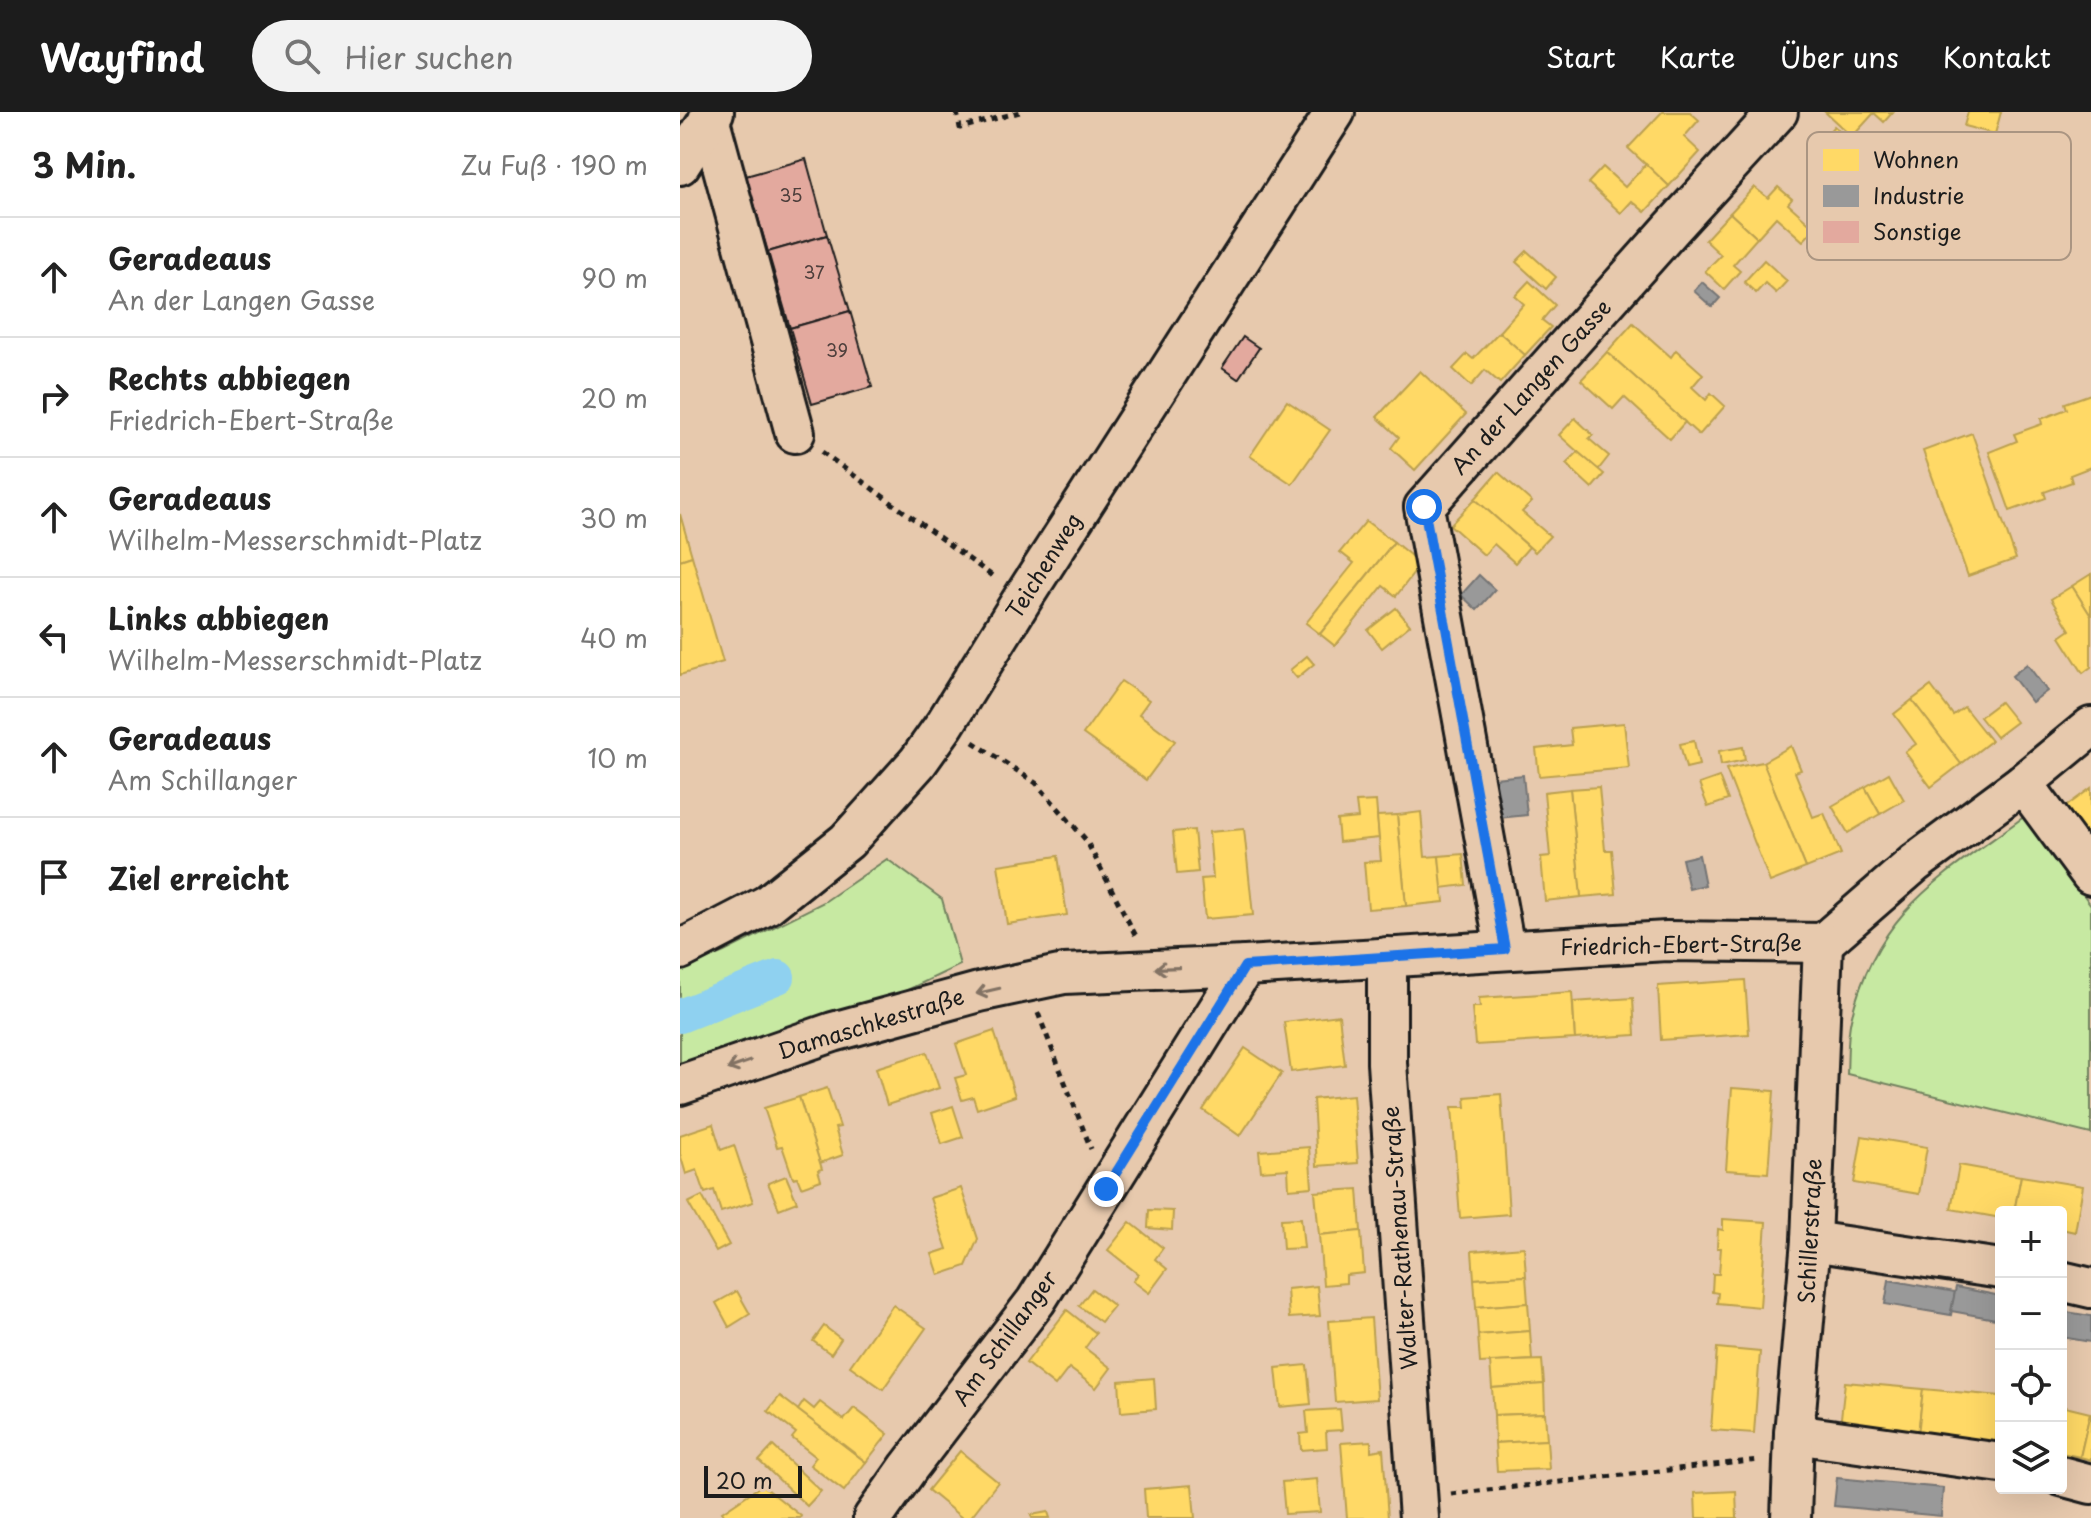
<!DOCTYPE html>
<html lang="de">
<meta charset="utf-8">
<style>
:root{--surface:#fff;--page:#f2f2f2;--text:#222;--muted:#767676;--line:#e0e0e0;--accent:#1c1c1c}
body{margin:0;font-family:"Playpen Sans",sans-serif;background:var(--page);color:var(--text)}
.controls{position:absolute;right:24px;bottom:24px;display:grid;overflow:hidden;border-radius:8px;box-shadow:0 8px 32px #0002}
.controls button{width:72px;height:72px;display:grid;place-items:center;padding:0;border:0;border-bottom:2px solid var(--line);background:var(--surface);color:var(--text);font:40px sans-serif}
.scale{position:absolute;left:24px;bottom:20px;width:98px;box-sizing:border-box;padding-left:8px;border:4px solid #1c1c1c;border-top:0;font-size:22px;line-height:28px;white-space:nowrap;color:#1c1c1c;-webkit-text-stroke:6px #e7c9ad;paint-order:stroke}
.stop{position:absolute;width:24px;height:24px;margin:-18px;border:6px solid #1a73e8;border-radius:50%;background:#fff}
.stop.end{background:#1a73e8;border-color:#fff;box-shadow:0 2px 8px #0008}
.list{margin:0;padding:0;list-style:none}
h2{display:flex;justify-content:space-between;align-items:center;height:104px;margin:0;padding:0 32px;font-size:34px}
h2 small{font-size:26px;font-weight:400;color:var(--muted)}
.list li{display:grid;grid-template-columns:52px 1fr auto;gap:24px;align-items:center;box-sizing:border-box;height:120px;padding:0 32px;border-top:2px solid var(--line)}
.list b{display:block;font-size:30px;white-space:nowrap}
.list p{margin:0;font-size:26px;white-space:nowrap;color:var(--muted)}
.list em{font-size:26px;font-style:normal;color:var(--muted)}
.icon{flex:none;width:44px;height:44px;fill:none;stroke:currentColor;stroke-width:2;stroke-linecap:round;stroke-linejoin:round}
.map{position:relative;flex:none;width:1411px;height:1406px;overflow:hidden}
header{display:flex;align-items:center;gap:48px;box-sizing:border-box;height:112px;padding:0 40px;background:var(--accent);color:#fff}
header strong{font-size:38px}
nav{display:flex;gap:44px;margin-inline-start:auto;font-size:28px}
.search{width:560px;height:72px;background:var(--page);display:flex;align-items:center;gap:20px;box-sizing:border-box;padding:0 28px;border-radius:44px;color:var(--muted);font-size:30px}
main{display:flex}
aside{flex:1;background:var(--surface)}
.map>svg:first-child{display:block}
</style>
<header>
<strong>Wayfind</strong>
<div class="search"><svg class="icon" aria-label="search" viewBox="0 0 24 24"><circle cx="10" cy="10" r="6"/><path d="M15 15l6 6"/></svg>Hier suchen</div>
<nav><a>Start</a><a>Karte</a><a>Über uns</a><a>Kontakt</a></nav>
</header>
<main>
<aside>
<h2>3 Min.<small>Zu Fuß · 190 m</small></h2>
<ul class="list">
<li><svg class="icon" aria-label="ahead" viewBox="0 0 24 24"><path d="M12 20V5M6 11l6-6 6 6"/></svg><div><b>Geradeaus</b><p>An der Langen Gasse</p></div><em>90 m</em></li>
<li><svg class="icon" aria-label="right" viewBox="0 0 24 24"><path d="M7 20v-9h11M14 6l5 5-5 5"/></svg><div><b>Rechts abbiegen</b><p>Friedrich-Ebert-Straße</p></div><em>20 m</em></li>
<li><svg class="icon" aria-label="ahead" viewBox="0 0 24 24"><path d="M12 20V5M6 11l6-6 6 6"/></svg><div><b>Geradeaus</b><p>Wilhelm-Messerschmidt-Platz</p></div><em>30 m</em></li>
<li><svg class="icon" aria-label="left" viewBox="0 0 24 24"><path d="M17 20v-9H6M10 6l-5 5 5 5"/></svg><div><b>Links abbiegen</b><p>Wilhelm-Messerschmidt-Platz</p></div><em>40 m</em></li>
<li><svg class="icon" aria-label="ahead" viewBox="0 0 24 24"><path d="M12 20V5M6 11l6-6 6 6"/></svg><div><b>Geradeaus</b><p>Am Schillanger</p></div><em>10 m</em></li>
<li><svg class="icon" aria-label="arrive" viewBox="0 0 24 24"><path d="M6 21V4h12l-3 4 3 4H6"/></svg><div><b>Ziel erreicht</b></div></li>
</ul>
</aside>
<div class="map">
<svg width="1411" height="1406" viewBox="0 0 1411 1406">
<rect width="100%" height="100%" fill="#e7c9ad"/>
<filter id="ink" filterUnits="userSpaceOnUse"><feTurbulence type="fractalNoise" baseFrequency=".0125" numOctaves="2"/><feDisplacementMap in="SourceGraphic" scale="16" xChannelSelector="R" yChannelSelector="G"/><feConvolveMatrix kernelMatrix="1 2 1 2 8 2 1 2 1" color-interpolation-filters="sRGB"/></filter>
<g filter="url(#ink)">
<g fill="#c7e9a2" stroke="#72825f" stroke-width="2">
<path d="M1345,704L1411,793V1022L1167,962C1168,944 1167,924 1171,907C1197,798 1261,766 1345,704Z"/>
<polygon points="207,747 262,787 280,853 202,890 0,965 0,858 44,840 144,790"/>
</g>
<g fill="#ffd966" stroke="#bba050" stroke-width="2">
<polygon points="982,0 1010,0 1019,8 1004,25 1020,40 989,74 948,36"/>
<polygon points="1145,0 1193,0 1194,1 1172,25"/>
<polygon points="1193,0 1213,0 1204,10"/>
<polygon points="1288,0 1321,0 1315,22 1284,14"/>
<polygon points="1154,14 1168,26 1152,44 1193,81 1180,95 1126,46"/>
<polygon points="966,52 989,74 965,100 952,89 941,101 908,71 923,55 945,75"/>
<polygon points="1074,75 1088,86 1098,75 1112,87 1108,92 1135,116 1123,129 1096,105 1077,126 1050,101"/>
<polygon points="1050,101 1077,126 1053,153 1060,159 1044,177 1025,159 1041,143 1025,128"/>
<polygon points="847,139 876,165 866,177 836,150"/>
<polygon points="1084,148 1107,169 1096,181 1085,171 1076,181 1064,170"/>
<polygon points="849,169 875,193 862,208 871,215 845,243 819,220 844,192 835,184"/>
<polygon points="953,211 991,245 996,238 1023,262 1012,275 1026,288 1031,281 1045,294 1019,323 927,240"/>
<polygon points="819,220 845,243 820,271 805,258 791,274 773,257 787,242 793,247"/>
<polygon points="927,240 1005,310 990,327 944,285 933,297 901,268"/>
<polygon points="740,259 786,302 735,358 711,336 719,325 697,305"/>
<polygon points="1411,282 1411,355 1390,363 1392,370 1364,380 1366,386 1330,399 1309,340 1337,329 1334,322 1362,312 1361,307 1387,297 1385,291"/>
<polygon points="607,289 650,318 612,372 570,344"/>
<polygon points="895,306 913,323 909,327 929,344 918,358 879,323"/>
<polygon points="1292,321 1336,447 1288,464 1243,339"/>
<polygon points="898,340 924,362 912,376 886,352"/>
<polygon points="818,360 852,390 842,400 870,424 855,440 795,387"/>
<polygon points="795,387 849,435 835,451 814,432 804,443 770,413"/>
<polygon points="0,402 12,444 0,448"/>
<polygon points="686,409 714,430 640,522 626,511 674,451 660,440"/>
<polygon points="714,430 741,452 716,484 703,474 655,534 640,522"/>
<polygon points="12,444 43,550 0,563 0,448"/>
<polygon points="1411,462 1411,504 1392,474"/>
<polygon points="1392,474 1411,504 1411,555 1403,561 1380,525 1390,518 1371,487"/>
<polygon points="716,496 730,513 702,536 688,518"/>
<polygon points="627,544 634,552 617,566 610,558"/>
<polygon points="441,569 469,588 459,602 495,629 466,668 403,622"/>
<polygon points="1251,574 1273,603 1284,595 1311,629 1281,652 1232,588"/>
<polygon points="1232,588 1281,652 1251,675 1225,640 1236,632 1214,602"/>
<polygon points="1320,590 1336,610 1316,625 1300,605"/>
<polygon points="944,611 949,656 859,664 856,637 892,633 890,616"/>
<polygon points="1014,629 1019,653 1006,656 1000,632"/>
<polygon points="1111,634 1121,658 1115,660 1133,705 1144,701 1161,742 1126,756 1083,650"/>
<polygon points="1063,635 1065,648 1041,653 1039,639"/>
<polygon points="1083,650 1126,756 1090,770 1046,657"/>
<polygon points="1209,661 1224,688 1200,702 1185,675"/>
<polygon points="1039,665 1048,688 1028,695 1019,672"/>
<polygon points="919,675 925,738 932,738 936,782 901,785 890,677"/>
<polygon points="1185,675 1200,702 1168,721 1152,694"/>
<polygon points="1411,676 1411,731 1384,696"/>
<polygon points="890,677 901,785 865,789 861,745 870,744 864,680"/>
<polygon points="696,689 699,726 659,730 657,708 678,706 676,690"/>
<polygon points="741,700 745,745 759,744 764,790 726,794 717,703"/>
<polygon points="717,703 726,794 688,797 684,750 701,749 697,704"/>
<polygon points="564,717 573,803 525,807 521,767 533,766 529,720"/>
<polygon points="514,718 518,760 497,762 493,720"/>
<polygon points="783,742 786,773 762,776 759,744"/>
<polygon points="378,744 387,803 327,812 318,753"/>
<polygon points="1065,868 1069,922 981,928 978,874"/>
<polygon points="892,880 895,927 795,933 792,895 800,895 799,886"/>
<polygon points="953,886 955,923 895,927 893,890"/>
<polygon points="659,903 665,953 611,960 604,910"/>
<polygon points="314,919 335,984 297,997 293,985 282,988 275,966 286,963 276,932"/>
<polygon points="565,936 602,961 560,1024 523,998"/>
<polygon points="247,940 259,976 207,993 196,956"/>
<polygon points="147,976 160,1015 155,1016 163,1043 140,1051 119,985"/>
<polygon points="1052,976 1094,979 1088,1061 1046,1058"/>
<polygon points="821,982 829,1102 780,1106 772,995 786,995 785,985"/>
<polygon points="673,983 678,1051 637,1054 633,987"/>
<polygon points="119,985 142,1057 138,1058 141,1068 121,1075 117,1065 113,1066 102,1034 97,1035 84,996"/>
<polygon points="273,994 283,1025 262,1032 252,1001"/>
<polygon points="33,1012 41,1038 54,1033 73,1090 41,1100 34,1078 25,1081 17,1058 6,1062 0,1042 0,1023"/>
<polygon points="1182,1024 1247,1035 1239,1082 1174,1071"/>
<polygon points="629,1035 632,1075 609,1077 608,1057 581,1059 579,1039"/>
<polygon points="1279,1053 1341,1064 1334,1100 1321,1100 1321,1106 1271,1097"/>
<polygon points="106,1064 117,1090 99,1097 88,1071"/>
<polygon points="1341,1064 1403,1074 1395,1120 1381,1117 1381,1100 1334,1100"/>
<polygon points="281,1076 298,1127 286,1154 259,1163 252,1142 267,1137 250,1086"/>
<polygon points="678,1077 681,1119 639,1123 635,1080"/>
<polygon points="22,1084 49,1133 36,1140 8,1091"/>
<polygon points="469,1098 493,1099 492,1118 468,1116"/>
<polygon points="621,1106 624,1136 603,1137 601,1107"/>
<polygon points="1043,1107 1086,1110 1080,1195 1037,1191 1038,1181 1032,1180 1033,1162 1039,1162 1041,1136 1037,1136 1038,1117 1043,1118"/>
<polygon points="450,1110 483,1136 475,1147 487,1157 469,1181 453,1169 458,1162 428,1138"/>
<polygon points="681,1119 684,1161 666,1163 666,1171 643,1173 639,1123"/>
<polygon points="844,1135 846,1164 794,1167 792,1139"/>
<polygon points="846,1164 848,1191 796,1195 794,1167"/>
<polygon points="637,1174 640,1204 609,1206 607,1177"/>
<polygon points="412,1177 434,1194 421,1210 399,1194"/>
<polygon points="57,1179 70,1202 49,1215 36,1191"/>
<polygon points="848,1191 850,1219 798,1223 796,1195"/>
<polygon points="213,1193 246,1216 203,1277 170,1254"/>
<polygon points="387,1198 416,1221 405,1236 431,1256 416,1276 389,1256 375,1274 346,1251"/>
<polygon points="691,1206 697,1287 655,1290 649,1209"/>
<polygon points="144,1214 161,1227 151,1242 133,1229"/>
<polygon points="850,1219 852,1248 800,1251 798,1223"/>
<polygon points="1037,1236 1080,1240 1074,1321 1031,1318"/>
<polygon points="862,1248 864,1272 812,1276 810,1250"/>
<polygon points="627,1253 631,1292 600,1295 596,1256"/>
<polygon points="474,1266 476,1297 441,1300 439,1269"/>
<polygon points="1165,1270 1243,1277 1238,1323 1160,1315"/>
<polygon points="864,1272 865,1301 814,1303 812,1276"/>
<polygon points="1243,1277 1320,1284 1316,1330 1238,1323"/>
<polygon points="100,1284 186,1350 164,1379 130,1353 136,1345 112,1326 116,1321 88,1299"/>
<polygon points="124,1289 134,1297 140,1290 164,1308 174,1296 208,1322 186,1350 118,1298"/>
<polygon points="1381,1294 1410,1301 1400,1345 1381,1341"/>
<polygon points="660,1297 662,1318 646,1319 647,1336 621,1338 620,1322 628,1321 626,1299"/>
<polygon points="865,1301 867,1328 815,1331 814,1303"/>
<polygon points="1410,1301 1411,1301 1411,1348 1400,1345"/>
<polygon points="867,1328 869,1357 817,1359 815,1331"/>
<polygon points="691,1329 691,1339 703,1337 708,1406 667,1406 661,1331"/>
<polygon points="93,1334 141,1379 127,1394 79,1349"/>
<polygon points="280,1339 318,1370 290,1406 282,1406 248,1378"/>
<polygon points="637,1367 640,1400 605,1402 602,1370"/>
<polygon points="82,1373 121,1404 120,1406 46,1406 42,1400"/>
<polygon points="512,1373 515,1406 466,1406 464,1377"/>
<polygon points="1056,1379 1057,1406 1016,1406 1015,1381"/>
<polygon points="368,1400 370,1406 352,1406 351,1403"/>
</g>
<g fill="#999" stroke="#747474" stroke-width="2">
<polygon points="1022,170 1040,186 1032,195 1014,179"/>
<polygon points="799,463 815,478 797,498 781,483"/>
<polygon points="1347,552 1367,579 1352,590 1332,564"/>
<polygon points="843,663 847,703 819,706 815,666"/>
<polygon points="1019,743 1025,773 1009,777 1002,747"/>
<polygon points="1209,1168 1275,1180 1271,1203 1205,1192"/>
<polygon points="1276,1175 1321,1184 1321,1208 1271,1199"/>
<polygon points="1381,1199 1411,1204 1411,1230 1381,1225"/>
<polygon points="1157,1366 1263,1376 1261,1404 1154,1394"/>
</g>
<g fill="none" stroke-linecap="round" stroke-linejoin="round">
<polyline stroke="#8fd1f0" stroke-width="34" points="0,904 98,865"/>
</g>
<g fill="#e3a99e" stroke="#1c1c1c" stroke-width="2">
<polygon points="126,47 147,123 88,140 66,64"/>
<polygon points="147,123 170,199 110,216 88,140"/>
<polygon points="170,199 192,275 132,292 110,216"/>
<polygon points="563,225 579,236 558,267 542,256"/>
</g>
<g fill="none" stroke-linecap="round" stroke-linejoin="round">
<g stroke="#1c1c1c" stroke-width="44">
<g id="minor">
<polyline points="29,5 115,321"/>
<polyline points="0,53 34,0"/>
<polyline points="1343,671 1411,763"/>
<polyline points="825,837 744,395 992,116 1098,0"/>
<polyline points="0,838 87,793 167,729 238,650 265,612 343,486 655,0"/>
<polyline points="707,845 707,951 739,1406"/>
<polyline points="0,973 153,920 299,880 384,862 565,854"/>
<polyline points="1131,1129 1321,1157"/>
<polyline points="1381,1169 1411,1176"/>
<polyline points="1114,1322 1321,1351"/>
<polyline points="1381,1364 1411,1372"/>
<polyline points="193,1406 229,1355 356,1189 565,854 987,829 1143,831 1235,751 1343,671 1411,615"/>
<polyline points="1111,1406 1114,1322 1131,1129 1143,831"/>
</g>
</g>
<g stroke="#1c1c1c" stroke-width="5" stroke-dasharray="6 6" stroke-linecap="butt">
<polyline points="277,0 280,16 340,0"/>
<polyline points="142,340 315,466"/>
<polyline points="293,630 356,671 406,728 457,826"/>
<polyline points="358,901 411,1037"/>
<polyline points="771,1382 1079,1348"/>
</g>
<use href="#minor" stroke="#e7c9ad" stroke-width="38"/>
</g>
<defs><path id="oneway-shaft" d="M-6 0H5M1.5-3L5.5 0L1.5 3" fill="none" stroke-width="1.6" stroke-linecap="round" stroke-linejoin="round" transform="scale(2)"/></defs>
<g stroke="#827264">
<use href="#oneway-shaft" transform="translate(487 856) rotate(178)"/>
<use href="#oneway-shaft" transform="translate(308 879) rotate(167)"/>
<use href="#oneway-shaft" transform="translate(59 953) rotate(161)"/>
</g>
</g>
<g fill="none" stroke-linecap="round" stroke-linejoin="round" filter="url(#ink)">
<polyline stroke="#1a73e8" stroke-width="10" points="426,1077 565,854 825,837 744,395"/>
</g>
<g text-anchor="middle" stroke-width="8" stroke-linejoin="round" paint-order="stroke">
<g font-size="18" fill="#4e3f3c">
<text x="111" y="90">35</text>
<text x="134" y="167">37</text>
<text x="157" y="245">39</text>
</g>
<g font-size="22" fill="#1c1c1c" stroke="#e7c9ad">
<text transform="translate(851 275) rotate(-48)" y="8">An der Langen Gasse</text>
<text transform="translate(364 454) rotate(-58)" y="8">Teichenweg</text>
<text transform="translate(1001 833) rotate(-1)" y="8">Friedrich-Ebert-Straße</text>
<text transform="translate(191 912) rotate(-17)" y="8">Damaschkestraße</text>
<text transform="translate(1130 1119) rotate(-87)" y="8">Schillerstraße</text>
<text transform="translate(720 1126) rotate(-94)" y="8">Walter-Rathenau-Straße</text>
<text transform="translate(325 1226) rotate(-54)" y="8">Am Schillanger</text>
</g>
</g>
<rect x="1127" y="20" width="264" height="128" rx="12" fill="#e7c9ad" stroke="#aa9582" stroke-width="2"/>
<rect x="1143" y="37" width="36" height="22" fill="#ffd966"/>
<rect x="1143" y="73" width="36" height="22" fill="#999"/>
<rect x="1143" y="109" width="36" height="22" fill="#e3a99e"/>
<g font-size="22" fill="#1c1c1c">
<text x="1193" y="56">Wohnen</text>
<text x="1193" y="92">Industrie</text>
<text x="1193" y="128">Sonstige</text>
</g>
</svg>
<div class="controls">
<button>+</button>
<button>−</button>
<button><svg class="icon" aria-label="locate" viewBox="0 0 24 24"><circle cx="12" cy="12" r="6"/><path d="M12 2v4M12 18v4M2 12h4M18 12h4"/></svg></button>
<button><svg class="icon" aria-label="layers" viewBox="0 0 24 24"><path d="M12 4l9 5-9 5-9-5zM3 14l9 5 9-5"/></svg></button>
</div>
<div class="scale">20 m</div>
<div class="stop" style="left:744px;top:395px"></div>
<div class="stop end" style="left:426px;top:1077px"></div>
</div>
</main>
